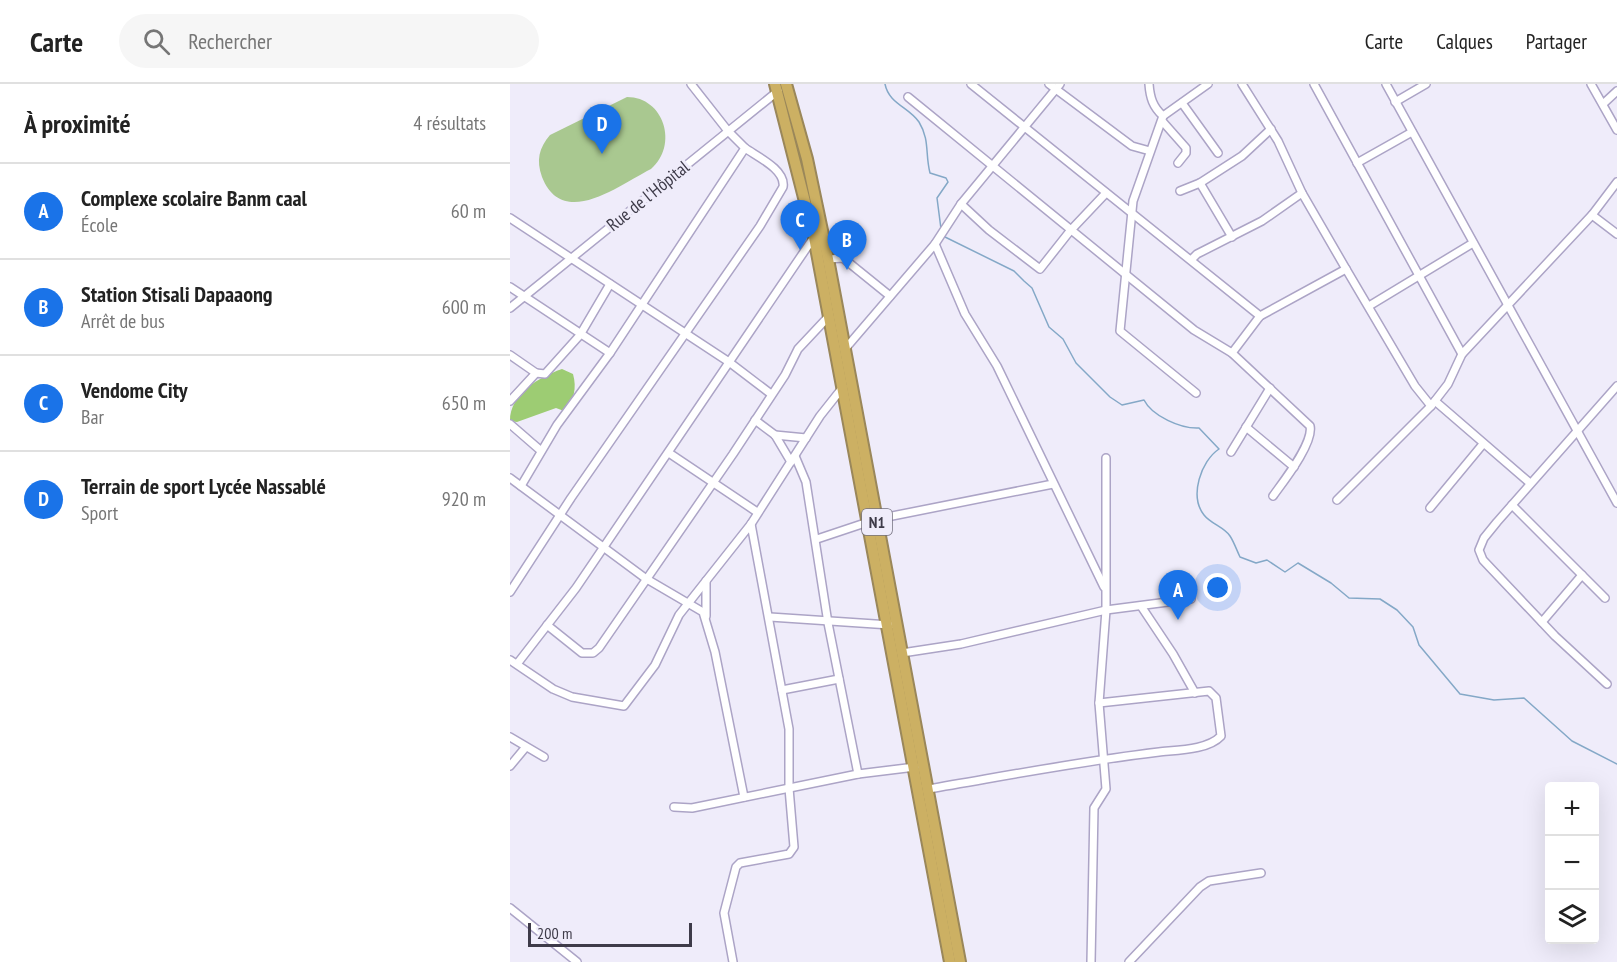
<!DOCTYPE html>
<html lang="fr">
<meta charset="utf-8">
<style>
:root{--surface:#fff;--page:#f6f6f6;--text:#222;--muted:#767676;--line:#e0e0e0;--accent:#1a73e8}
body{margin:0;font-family:"PT Sans Narrow",sans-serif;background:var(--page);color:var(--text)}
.controls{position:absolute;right:18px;bottom:18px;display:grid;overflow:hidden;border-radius:6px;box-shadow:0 6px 24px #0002}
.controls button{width:54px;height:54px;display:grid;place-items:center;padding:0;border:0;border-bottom:2px solid var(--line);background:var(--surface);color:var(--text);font:30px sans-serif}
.scale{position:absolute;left:18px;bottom:15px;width:164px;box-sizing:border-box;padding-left:6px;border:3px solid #3e3b49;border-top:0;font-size:16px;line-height:21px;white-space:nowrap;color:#3e3b49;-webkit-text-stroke:4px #efecfa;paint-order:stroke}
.you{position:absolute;left:708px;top:504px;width:21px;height:21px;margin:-15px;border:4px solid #fff;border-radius:50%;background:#1a73e8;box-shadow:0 0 0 9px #1a73e833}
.badge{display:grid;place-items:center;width:39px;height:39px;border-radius:50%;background:var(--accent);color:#fff;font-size:20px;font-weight:700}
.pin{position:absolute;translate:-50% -50px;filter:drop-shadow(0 2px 3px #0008)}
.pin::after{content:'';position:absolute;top:32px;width:21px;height:18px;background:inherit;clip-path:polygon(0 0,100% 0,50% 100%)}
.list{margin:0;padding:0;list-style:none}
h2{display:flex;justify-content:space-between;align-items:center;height:78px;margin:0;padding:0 24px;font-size:26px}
h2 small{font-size:20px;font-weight:400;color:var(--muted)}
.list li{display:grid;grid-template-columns:39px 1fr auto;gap:18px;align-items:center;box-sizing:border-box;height:96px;padding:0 24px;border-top:2px solid var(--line)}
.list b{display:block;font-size:22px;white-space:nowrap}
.list p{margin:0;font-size:20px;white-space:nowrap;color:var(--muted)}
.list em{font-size:20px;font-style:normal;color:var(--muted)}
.icon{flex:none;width:33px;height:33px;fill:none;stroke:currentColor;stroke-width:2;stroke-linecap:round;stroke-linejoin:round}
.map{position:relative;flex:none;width:1107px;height:878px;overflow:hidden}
header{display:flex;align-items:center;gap:36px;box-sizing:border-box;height:84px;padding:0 30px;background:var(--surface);border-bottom:2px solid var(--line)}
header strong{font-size:28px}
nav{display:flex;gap:33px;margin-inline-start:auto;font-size:21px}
.search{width:420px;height:54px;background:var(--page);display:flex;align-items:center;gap:15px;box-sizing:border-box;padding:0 21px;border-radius:33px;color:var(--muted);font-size:22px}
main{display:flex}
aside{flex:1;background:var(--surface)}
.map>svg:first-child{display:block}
</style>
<header>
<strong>Carte</strong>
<div class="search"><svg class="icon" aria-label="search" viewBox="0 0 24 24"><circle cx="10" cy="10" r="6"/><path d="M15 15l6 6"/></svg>Rechercher</div>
<nav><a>Carte</a><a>Calques</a><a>Partager</a></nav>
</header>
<main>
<aside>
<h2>À proximité<small>4 résultats</small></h2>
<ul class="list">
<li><span class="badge">A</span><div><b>Complexe scolaire Banm caal</b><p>École</p></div><em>60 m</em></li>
<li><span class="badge">B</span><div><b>Station Stisali Dapaaong</b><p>Arrêt de bus</p></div><em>600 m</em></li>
<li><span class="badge">C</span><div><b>Vendome City</b><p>Bar</p></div><em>650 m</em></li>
<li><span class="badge">D</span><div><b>Terrain de sport Lycée Nassablé</b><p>Sport</p></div><em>920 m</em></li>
</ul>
</aside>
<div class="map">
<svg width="1107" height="878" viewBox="0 0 1107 878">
<rect width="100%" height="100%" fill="#efecfa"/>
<path fill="#a9c890" d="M117,13C154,13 169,61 141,85C109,101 53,146 32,93C26,76 29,64 40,51Z"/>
<path fill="#9dcc73" d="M52,285L63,290C67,304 64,317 54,327L46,324L7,338L0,337C0,310 29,293 52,285Z"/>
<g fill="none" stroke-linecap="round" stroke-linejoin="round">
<g stroke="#84a8c7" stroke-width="1.5">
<path d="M375,0C379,20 399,23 409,38C420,56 415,70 420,89L436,94L438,98L427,114L431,145"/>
<path d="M433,152L504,187L514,197L522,204L539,243L553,255L566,279L600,313L612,321L634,316C642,332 671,345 689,344L709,365C691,377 679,412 694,431C701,440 714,443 720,452C724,458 727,467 730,473L746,479L757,476L775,488L788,479L821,499L839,514L870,515L887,526L903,543L909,561L950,610L984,616L1014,614L1062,657L1107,680"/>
</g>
<g stroke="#aca4c6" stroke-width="10">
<g id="minor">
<polyline points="461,0 750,232"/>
<polyline points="539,0 622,62 640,67"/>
<path d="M639,0C640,14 643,23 653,32L623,117L610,247L686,309"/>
<polyline points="732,0 768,57 792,109 836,185 905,302 921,322"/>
<polyline points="804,0 952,270"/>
<polyline points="876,0 1107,419"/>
<polyline points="1081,0 1107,46"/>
<path d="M398,13L684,246L722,269L800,342C804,359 773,398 763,412"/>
<polyline points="885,18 916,0"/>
<polyline points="672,19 708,69"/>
<polyline points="1093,20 1107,7"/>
<polyline points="653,32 698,0"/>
<polyline points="653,38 676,64 676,69 668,79"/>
<polyline points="847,79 902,48"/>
<polyline points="690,99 732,72 761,45"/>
<polyline points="670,107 690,99 722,153"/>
<polyline points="451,120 479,146 530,185 560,147 596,109"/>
<polyline points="1082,131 1107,98"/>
<polyline points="0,134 219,278 261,310"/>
<polyline points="425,160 455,230 487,282 594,503"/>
<polyline points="318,175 333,174 380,212"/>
<polyline points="682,175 687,170 752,137 792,109"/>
<polyline points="0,203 100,269"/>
<polyline points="859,222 963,159"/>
<polyline points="0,224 268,7"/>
<polyline points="335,265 425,160 451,120 550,0"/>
<polyline points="722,269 750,232 836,185"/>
<polyline points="0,271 26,289"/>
<polyline points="0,317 26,289 35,290 70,251 100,200"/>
<polyline points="925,317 1020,399"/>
<polyline points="245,336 265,351 281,378"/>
<polyline points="0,340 30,366"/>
<polyline points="736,343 784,383"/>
<polyline points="265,351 296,354"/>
<polyline points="721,368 760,304"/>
<polyline points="159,369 247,428"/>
<polyline points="285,372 296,398 318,539 348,690"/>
<polyline points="0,394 135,494 193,528 205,568 234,713"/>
<polyline points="11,402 47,341 100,269 235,64 218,47 181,0"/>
<polyline points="827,416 921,322 938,300 952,270 1082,131 1107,150"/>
<polyline points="1002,421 1095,514"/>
<polyline points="920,424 973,360"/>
<polyline points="307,455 367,435 543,400"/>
<path d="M0,508L61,414L250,142L273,103C276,86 248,73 235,64"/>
<polyline points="631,522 663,570 685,609"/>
<polyline points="196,532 196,497"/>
<polyline points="260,533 380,541"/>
<polyline points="1032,538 1072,491"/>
<polyline points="37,541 72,569 83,569 89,564 223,370 275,291 288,265 319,232"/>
<polyline points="392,569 451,560 596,526 681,515"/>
<polyline points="0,576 43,605 62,613 114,622 145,581 169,531 241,440 310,332 333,303"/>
<polyline points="7,580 66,504 304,153"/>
<polyline points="1097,600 1045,552 973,476 969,466 974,454 987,438 1107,302"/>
<polyline points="272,606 329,595"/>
<polyline points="0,653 34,673"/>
<polyline points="0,682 15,664"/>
<path d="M418,705C495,692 572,677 649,668C667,666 698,666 711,652L706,614L699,607L589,619"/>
<polyline points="164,723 182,724 348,690 405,683"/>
<polyline points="0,824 67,878"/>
<polyline points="223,878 214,829 226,783 230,779 279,770 284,763 279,704 279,645 241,440"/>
<polyline points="581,878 584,724 596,705 589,619 596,526 596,374"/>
<polyline points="619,878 690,803 699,797 751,789"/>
</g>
</g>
<g stroke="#9a875a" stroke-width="14">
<g id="highway">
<polyline points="265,0 304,153 440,878"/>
<polyline points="276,0 297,75 318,175 450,878"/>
</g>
</g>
<use href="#minor" stroke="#fff" stroke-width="7"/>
<use href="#highway" stroke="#ccb063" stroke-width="10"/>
</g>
<g text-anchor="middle" stroke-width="6" stroke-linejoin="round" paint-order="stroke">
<rect fill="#efecfa" stroke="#73707e" stroke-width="1.5" x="352" y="425" width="30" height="26" rx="4.5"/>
<g font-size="16" font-weight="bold" fill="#3e3b49">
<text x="367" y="444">N1</text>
</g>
<g font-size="18" fill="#3e3b49" stroke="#efecfa">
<text transform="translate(138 112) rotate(-39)" y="6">Rue de l'Hôpital</text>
</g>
</g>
</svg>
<div class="controls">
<button>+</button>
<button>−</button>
<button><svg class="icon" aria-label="layers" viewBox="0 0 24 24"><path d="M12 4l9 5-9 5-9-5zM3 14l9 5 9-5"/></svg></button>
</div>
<div class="scale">200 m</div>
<div class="you"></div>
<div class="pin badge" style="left:668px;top:536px">A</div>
<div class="pin badge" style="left:337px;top:186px">B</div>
<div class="pin badge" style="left:290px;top:166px">C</div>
<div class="pin badge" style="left:92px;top:70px">D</div>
</div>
</main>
